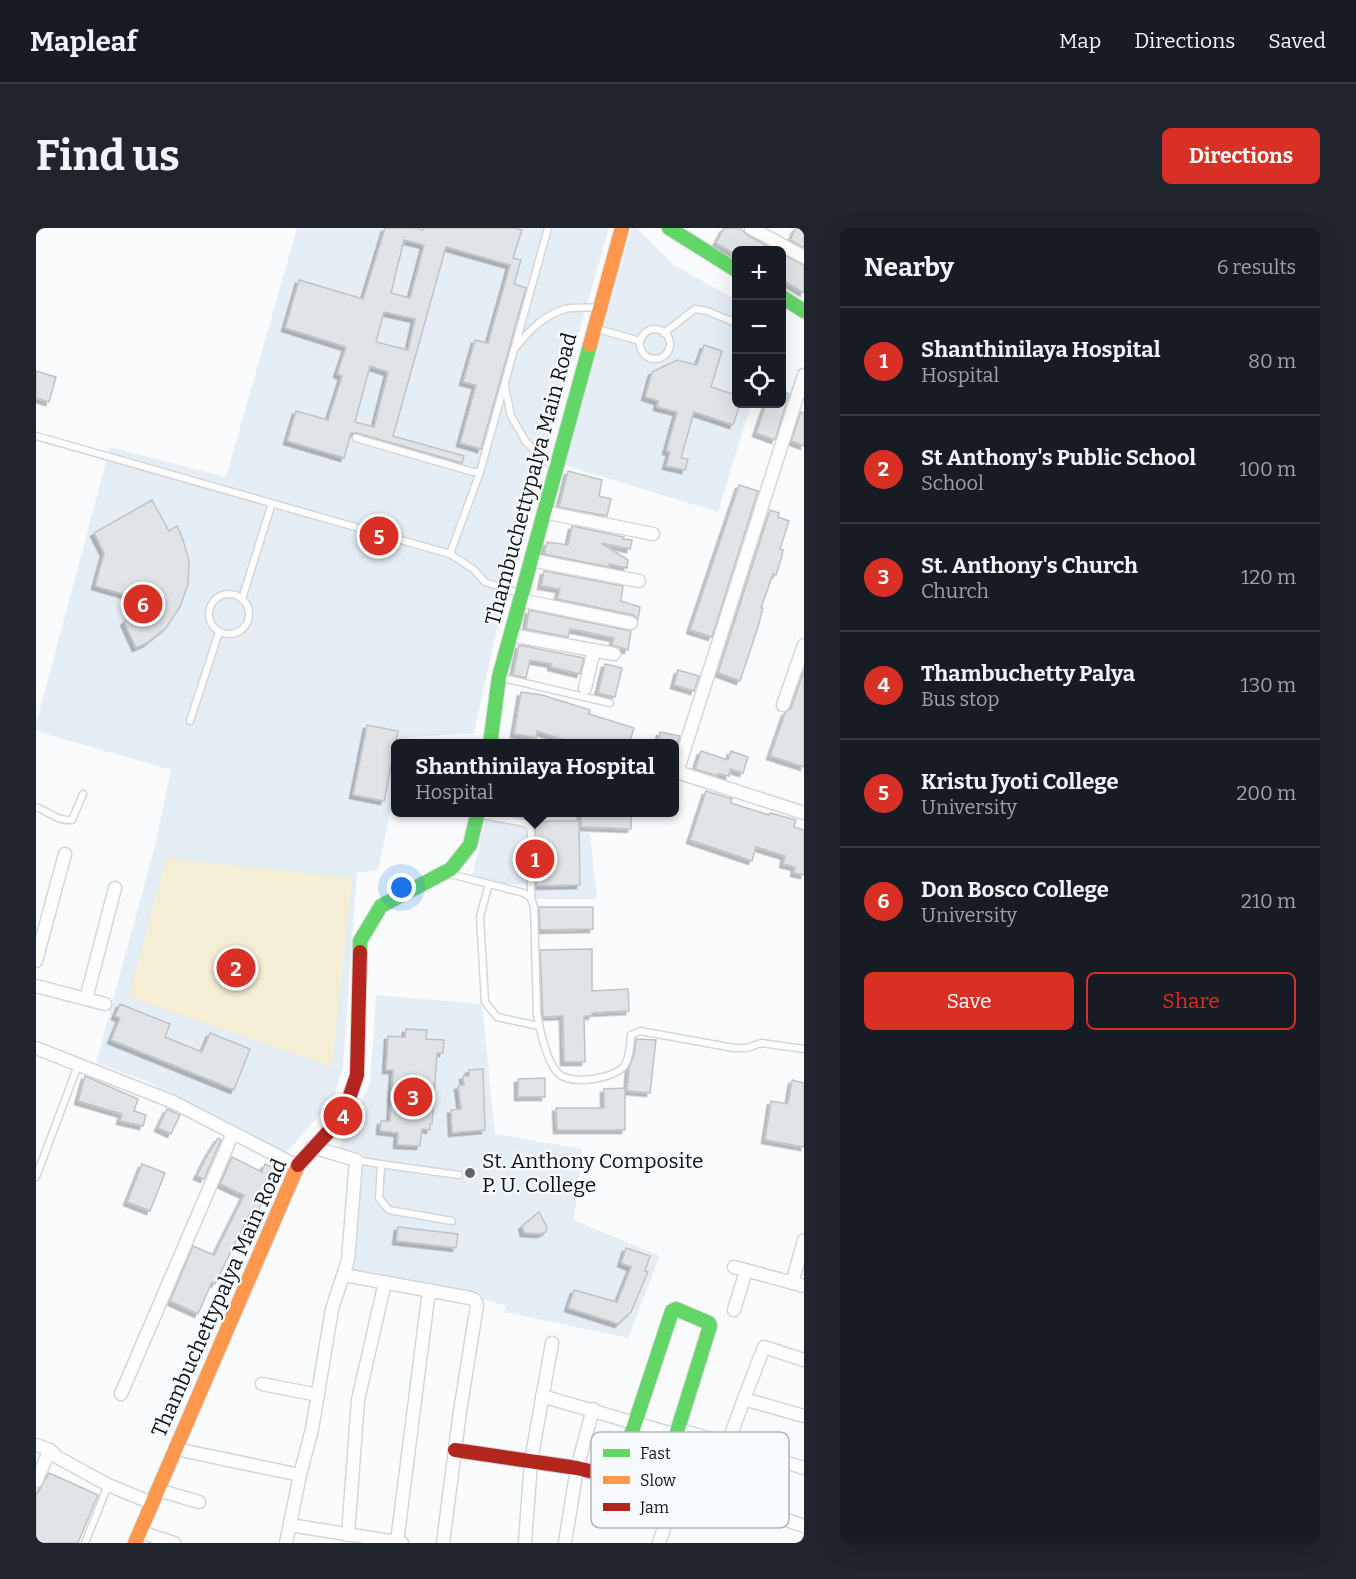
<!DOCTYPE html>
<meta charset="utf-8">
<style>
:root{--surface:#171b24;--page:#20242c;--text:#f1f3f6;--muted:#9ea1a6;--line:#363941;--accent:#d93025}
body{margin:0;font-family:Bitter,serif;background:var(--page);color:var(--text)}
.controls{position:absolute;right:18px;top:18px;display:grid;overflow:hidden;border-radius:9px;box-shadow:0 6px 24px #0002}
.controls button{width:54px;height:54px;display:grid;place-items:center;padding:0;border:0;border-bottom:2px solid var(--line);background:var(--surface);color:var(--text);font:30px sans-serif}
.you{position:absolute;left:366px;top:660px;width:21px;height:21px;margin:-15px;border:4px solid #fff;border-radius:50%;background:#1a73e8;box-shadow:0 0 0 9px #1a73e833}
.badge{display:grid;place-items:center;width:39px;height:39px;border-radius:50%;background:var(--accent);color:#fff;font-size:20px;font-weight:700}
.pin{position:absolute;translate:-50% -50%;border:3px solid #fff;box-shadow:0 2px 6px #0006}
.popup{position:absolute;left:355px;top:511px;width:288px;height:78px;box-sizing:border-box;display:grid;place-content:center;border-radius:9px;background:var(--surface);filter:drop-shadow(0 2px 4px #0005);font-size:20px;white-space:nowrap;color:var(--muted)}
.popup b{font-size:22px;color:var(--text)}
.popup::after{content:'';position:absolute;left:50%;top:100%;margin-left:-12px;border:12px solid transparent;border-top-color:var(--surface)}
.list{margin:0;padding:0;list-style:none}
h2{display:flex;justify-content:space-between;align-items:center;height:78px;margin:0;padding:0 24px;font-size:26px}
h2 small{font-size:20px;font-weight:400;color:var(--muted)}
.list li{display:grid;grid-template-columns:39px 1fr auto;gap:18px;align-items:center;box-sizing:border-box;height:108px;padding:0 24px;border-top:2px solid var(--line)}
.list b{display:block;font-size:22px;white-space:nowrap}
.list p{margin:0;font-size:20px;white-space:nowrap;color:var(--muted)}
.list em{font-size:20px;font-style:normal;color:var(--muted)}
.actions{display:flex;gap:12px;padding:18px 24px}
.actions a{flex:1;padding:14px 0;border:2px solid var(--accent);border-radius:9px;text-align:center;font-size:21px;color:var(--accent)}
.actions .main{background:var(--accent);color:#fff}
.icon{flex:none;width:33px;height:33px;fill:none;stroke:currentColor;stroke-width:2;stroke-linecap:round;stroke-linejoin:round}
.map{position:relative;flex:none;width:768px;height:1315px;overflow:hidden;border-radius:9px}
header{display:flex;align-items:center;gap:36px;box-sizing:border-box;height:84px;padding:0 30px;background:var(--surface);border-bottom:2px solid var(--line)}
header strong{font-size:28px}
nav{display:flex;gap:33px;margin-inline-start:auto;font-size:21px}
.intro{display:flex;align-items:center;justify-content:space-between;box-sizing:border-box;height:144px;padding:0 36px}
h1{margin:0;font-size:42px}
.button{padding:15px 27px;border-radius:9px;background:var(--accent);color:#fff;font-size:21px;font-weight:700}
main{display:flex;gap:36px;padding:0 36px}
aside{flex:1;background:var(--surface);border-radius:9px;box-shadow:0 6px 24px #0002}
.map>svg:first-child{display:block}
</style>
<header>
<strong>Mapleaf</strong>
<nav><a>Map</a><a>Directions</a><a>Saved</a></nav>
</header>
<div class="intro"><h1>Find us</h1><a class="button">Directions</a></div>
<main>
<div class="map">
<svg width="768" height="1315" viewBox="0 0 768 1315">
<defs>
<filter id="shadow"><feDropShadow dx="-3.5" dy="3.5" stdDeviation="0" flood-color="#0004"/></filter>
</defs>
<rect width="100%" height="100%" fill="#f9fbfd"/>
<g fill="#e6eef5">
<polygon points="261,0 573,0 470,359 438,505 371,509 370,515 360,516 359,562 342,642 321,645 307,839 298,870 249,926 110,853 60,835 118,621 135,542 0,503 0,496 74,219 190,249"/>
<polygon points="596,0 601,0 638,37 700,72 700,176 715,176 682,284 528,237"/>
<polygon points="451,585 541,585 541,604 554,606 561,671 499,671 497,656 434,657"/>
<polygon points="340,767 446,776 459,906 546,921 538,992 624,1028 592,1110 468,1084 470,1077 315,1042 327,925 303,920 334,855"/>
</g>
<polygon fill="#f5efd5" points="130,630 316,650 296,839 93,769"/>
<g fill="#e1e4e6" stroke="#c0c3c5" stroke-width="1.5" fill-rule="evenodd" filter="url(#shadow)">
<path d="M349,0H379L387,2V0H478L486,2L477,30L485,32L478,56L490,60L445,221L424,215L440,157L427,154L439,112L452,115L474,37L410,19L357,208L428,228L426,235L321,205H315L308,230L251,213L260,183L292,192L306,148L301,146L310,119L249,100L263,52L327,71ZM368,12L388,17L374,70L355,65ZM348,84L379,91L372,122L340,114ZM334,138L352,144L338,199L319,194Z"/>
<polygon points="688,0 704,0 711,7 739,22 700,22 700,27 680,15"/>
<polygon points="760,0 768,0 768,20 754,12"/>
<polygon points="746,26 768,37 768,65 746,52"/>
<polygon points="668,117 686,123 675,159 700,167 700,176 704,176 697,197 658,184 645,230 652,231 649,242 630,238 634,224 630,223 641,184 621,179 622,173 609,169 616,144 641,132 661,137"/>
<polygon points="0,143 20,149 13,174 0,170"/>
<polygon points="746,163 753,166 739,212 720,205 730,176 746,176"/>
<polygon points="765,184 768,185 768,218 755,213"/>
<polygon points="532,243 566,252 563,268 575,271 571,288 523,279"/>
<polygon points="703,257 722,263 676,409 654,402"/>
<polygon points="116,272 133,303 141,298 146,309 153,332 152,356 144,379 130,400 111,415 100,420 88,394 113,374 59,358 68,325 58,305"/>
<polygon points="734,282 743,285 742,289 753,293 744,321 747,322 746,328 740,347 737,346 725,380 727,380 722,399 704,453 682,445"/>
<polygon points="536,298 588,309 587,311 596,312 594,321 565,315 592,332 591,340 573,336 573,339 508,326 511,314 532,317"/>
<polygon points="508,343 587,358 585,373 604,379 602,391 597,387 521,371 524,361 505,358"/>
<polygon points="493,382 595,403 592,422 576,417 578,410 550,404 534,401 532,409 490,401"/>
<polygon points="483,417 548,430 544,446 515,439 516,436 494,432 490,450 477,447"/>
<polygon points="569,436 586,440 579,469 562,465"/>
<polygon points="642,442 663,448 658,463 638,457"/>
<polygon points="768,442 768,539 734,528 749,485 755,480"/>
<polygon points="485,464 506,467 554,482 553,486 598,500 593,516 540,516 501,503 500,510 478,506"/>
<polygon points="331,497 362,503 348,573 317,567"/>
<polygon points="624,504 644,508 641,516 622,516"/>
<polygon points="665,523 692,532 695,523 712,529 707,545 694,541 693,548 682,546 682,548 659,541"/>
<polygon points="670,563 696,571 695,575 733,587 734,585 760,592 758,599 768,602 768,647 758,645 759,639 747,636 749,628 720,619 716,633 654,612"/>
<polygon points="545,585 595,585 595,601 545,599"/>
<polygon points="518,593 543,593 544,657 500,658 499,594"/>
<polygon points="503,679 557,679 557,701 504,702"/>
<polygon points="556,721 556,763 592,761 593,783 556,785 556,788 548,788 549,834 528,834 527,788 507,789 504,722"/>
<polygon points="84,776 134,796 129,809 166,824 174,805 214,821 198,862 75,812 84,790 79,788"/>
<polygon points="370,801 391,802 390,811 408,812 407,825 401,825 396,896 394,896 394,902 386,901 384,918 361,917 362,905 344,903 345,893 354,893 357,842 350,842 352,808 369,809"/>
<polygon points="600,811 620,812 614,865 591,863 593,839 598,828"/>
<polygon points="447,841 449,902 416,905 415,882 425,881 422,858 428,857 427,848 433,848 433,842"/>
<polygon points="49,848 102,871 98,883 110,887 107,898 84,893 86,886 42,873"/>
<polygon points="509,850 509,869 482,869 482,851"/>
<polygon points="756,852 768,855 768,919 729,912 735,873 752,876"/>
<polygon points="589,860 589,902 521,902 520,880 568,880 568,861"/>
<polygon points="131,881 144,887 135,906 122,900"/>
<polygon points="182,910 185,912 168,951 161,948 172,926"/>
<polygon points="196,929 226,944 229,936 240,941 220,988 214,985 179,1056 176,1054 162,1086 134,1073 157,1018 178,1027 208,967 184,956"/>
<polygon points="106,936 129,945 114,983 91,974"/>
<polygon points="503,984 511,999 510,1004 504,1006 488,1005 486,998"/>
<polygon points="362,999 422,1006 420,1020 360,1013"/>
<polygon points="590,1020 614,1028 609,1043 612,1044 595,1084 582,1096 532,1080 538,1062 581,1074 595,1039 585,1035"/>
<polygon points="13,1245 62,1267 42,1315 0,1315 0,1268"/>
</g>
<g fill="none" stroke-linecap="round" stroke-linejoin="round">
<g stroke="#d4d7d9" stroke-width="9">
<g id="lane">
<polyline points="558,100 604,113"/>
<circle cx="619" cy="116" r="15"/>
<polyline points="628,105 659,81 671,83 700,95"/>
<path d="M480,119C493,103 508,87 529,81C536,79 554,80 563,79"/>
<polyline points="469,158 475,188 490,214 517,239"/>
<polyline points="0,208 414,326 444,244"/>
<polyline points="320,210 437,244 444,244 512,0"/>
<polyline points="414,326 437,341 449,354 486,366"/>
<circle cx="193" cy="386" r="20"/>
<polyline points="206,371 236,275"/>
<polyline points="463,449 574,475"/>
<polyline points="154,493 183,404"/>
<path d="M0,579C15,584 19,593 36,592L47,566"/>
<polyline points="442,586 489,595 493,598 495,604 495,670"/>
<path d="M414,646L488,665L495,670L498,679L501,786C504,802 511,836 523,846C536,857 578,851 588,838C594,830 594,817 595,807L604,803L698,820H711L725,815L768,821"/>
<polyline points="453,656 444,688 449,774 461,789 503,798"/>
<polyline points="320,932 344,936 345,938 343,970 353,982 416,993"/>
<polyline points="344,936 423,947"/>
<polyline points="0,949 42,837"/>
<polyline points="49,1315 72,1257"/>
</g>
</g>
<g stroke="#d4d7d9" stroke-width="15">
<g id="street">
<polyline points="715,0 768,29"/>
<polyline points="508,284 617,306"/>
<polyline points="495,332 603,353"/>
<polyline points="484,372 595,395"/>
<polyline points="475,407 578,426"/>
<polyline points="549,460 558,422"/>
<polyline points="747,477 768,417"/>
<polyline points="638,543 768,585"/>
<polyline points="641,544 768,147"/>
<polyline points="0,733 29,626"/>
<polyline points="0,758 50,771 79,660"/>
<polyline points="50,771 69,776"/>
<polyline points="0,820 137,874 261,938"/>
<polyline points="698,1039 768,1058"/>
<polyline points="308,1047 434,1070 439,1072 441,1077 424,1183 407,1315"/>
<polyline points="756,1055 768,1012"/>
<polyline points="698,1082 710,1043"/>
<polyline points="226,1156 282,1167"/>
<polyline points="85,1166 197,905"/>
<polyline points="506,1168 640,1207"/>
<polyline points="708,1171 728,1119 768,1132"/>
<polyline points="768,1188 708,1171 692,1215 677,1267 768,1298"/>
<polyline points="642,1201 768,1240"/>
<polyline points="0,1217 14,1222 21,1229 72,1257 116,1275"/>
<polyline points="140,1221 264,1247"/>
<polyline points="0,1253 14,1222"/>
<polyline points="122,1262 163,1274"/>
<polyline points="254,1297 366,1315"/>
<polyline points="104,1304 138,1315"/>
<polyline points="312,1307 322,1172 349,1054"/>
<polyline points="361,1314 393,1062"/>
<polyline points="250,1315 264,1247 276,1201 296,1081 312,1032 320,932 276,919"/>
<polyline points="489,1315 495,1233 516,1115"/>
<polyline points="529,1315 541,1240 557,1181"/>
<polyline points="623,1315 636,1276"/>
</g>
</g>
<g stroke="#d4d7d9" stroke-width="16">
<g id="fast">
<polyline points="633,0 700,42"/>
<polyline points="746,69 768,83"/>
<polyline points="454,516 463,449 554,117"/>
<polyline points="324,724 324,713 345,678 415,641 434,617 442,584"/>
<polyline points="593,1213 636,1083 640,1081 673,1095 674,1098 625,1255"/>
</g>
</g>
<g stroke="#d4d7d9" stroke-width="16">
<g id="slow">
<polyline points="554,117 586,0"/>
<polyline points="99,1315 262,937"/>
</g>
</g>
<g stroke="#d4d7d9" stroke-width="16">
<g id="jam">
<polyline points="262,937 307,888 321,847 324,724"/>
<polyline points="419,1222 541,1240 582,1250 593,1213"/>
</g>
</g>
<use href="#lane" stroke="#fefeff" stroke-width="6"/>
<use href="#street" stroke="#fefeff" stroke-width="12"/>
<use href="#fast" stroke="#63d668" stroke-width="14"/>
<use href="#slow" stroke="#ff974d" stroke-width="14"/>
<use href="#jam" stroke="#b3261e" stroke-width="14"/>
</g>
<circle fill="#616466" stroke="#f8fbfe" stroke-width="2" cx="434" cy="945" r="6"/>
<g text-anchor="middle" stroke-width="4.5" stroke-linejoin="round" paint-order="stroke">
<g font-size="21" fill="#0f1315" stroke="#f8fbfe">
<text transform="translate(495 251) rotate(-75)" y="7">Thambuchettypalya Main Road</text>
<text transform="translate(183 1070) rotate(-66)" y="7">Thambuchettypalya Main Road</text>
</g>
<g font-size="21" fill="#0f1315" stroke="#f8fbfe" text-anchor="start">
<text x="446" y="940">St. Anthony Composite<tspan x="446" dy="24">P. U. College</tspan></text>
</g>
</g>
<rect x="555" y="1204" width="198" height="96" rx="9" fill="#f8fbfe" stroke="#b2b5b8" stroke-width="1.5"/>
<rect x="567" y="1221" width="27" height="8" fill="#63d668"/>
<rect x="567" y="1248" width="27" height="8" fill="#ff974d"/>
<rect x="567" y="1275" width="27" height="8" fill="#b3261e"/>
<g font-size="16" fill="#0f1315">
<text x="604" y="1231">Fast</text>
<text x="604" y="1258">Slow</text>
<text x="604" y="1285">Jam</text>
</g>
</svg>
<div class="controls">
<button>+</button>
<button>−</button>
<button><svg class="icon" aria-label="locate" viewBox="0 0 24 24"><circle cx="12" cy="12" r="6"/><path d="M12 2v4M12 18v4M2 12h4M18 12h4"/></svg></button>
</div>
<div class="you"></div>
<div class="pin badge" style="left:499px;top:631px">1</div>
<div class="popup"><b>Shanthinilaya Hospital</b>Hospital</div>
<div class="pin badge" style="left:200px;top:740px">2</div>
<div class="pin badge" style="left:377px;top:869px">3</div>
<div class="pin badge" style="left:307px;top:888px">4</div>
<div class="pin badge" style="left:343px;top:308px">5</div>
<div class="pin badge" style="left:107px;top:376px">6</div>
</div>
<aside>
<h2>Nearby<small>6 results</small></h2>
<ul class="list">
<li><span class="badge">1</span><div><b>Shanthinilaya Hospital</b><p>Hospital</p></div><em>80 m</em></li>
<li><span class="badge">2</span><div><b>St Anthony's Public School</b><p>School</p></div><em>100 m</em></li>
<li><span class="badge">3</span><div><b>St. Anthony's Church</b><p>Church</p></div><em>120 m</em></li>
<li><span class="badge">4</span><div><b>Thambuchetty Palya</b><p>Bus stop</p></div><em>130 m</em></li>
<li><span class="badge">5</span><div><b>Kristu Jyoti College</b><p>University</p></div><em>200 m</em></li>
<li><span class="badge">6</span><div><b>Don Bosco College</b><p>University</p></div><em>210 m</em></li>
</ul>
<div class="actions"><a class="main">Save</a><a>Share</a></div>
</aside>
</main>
